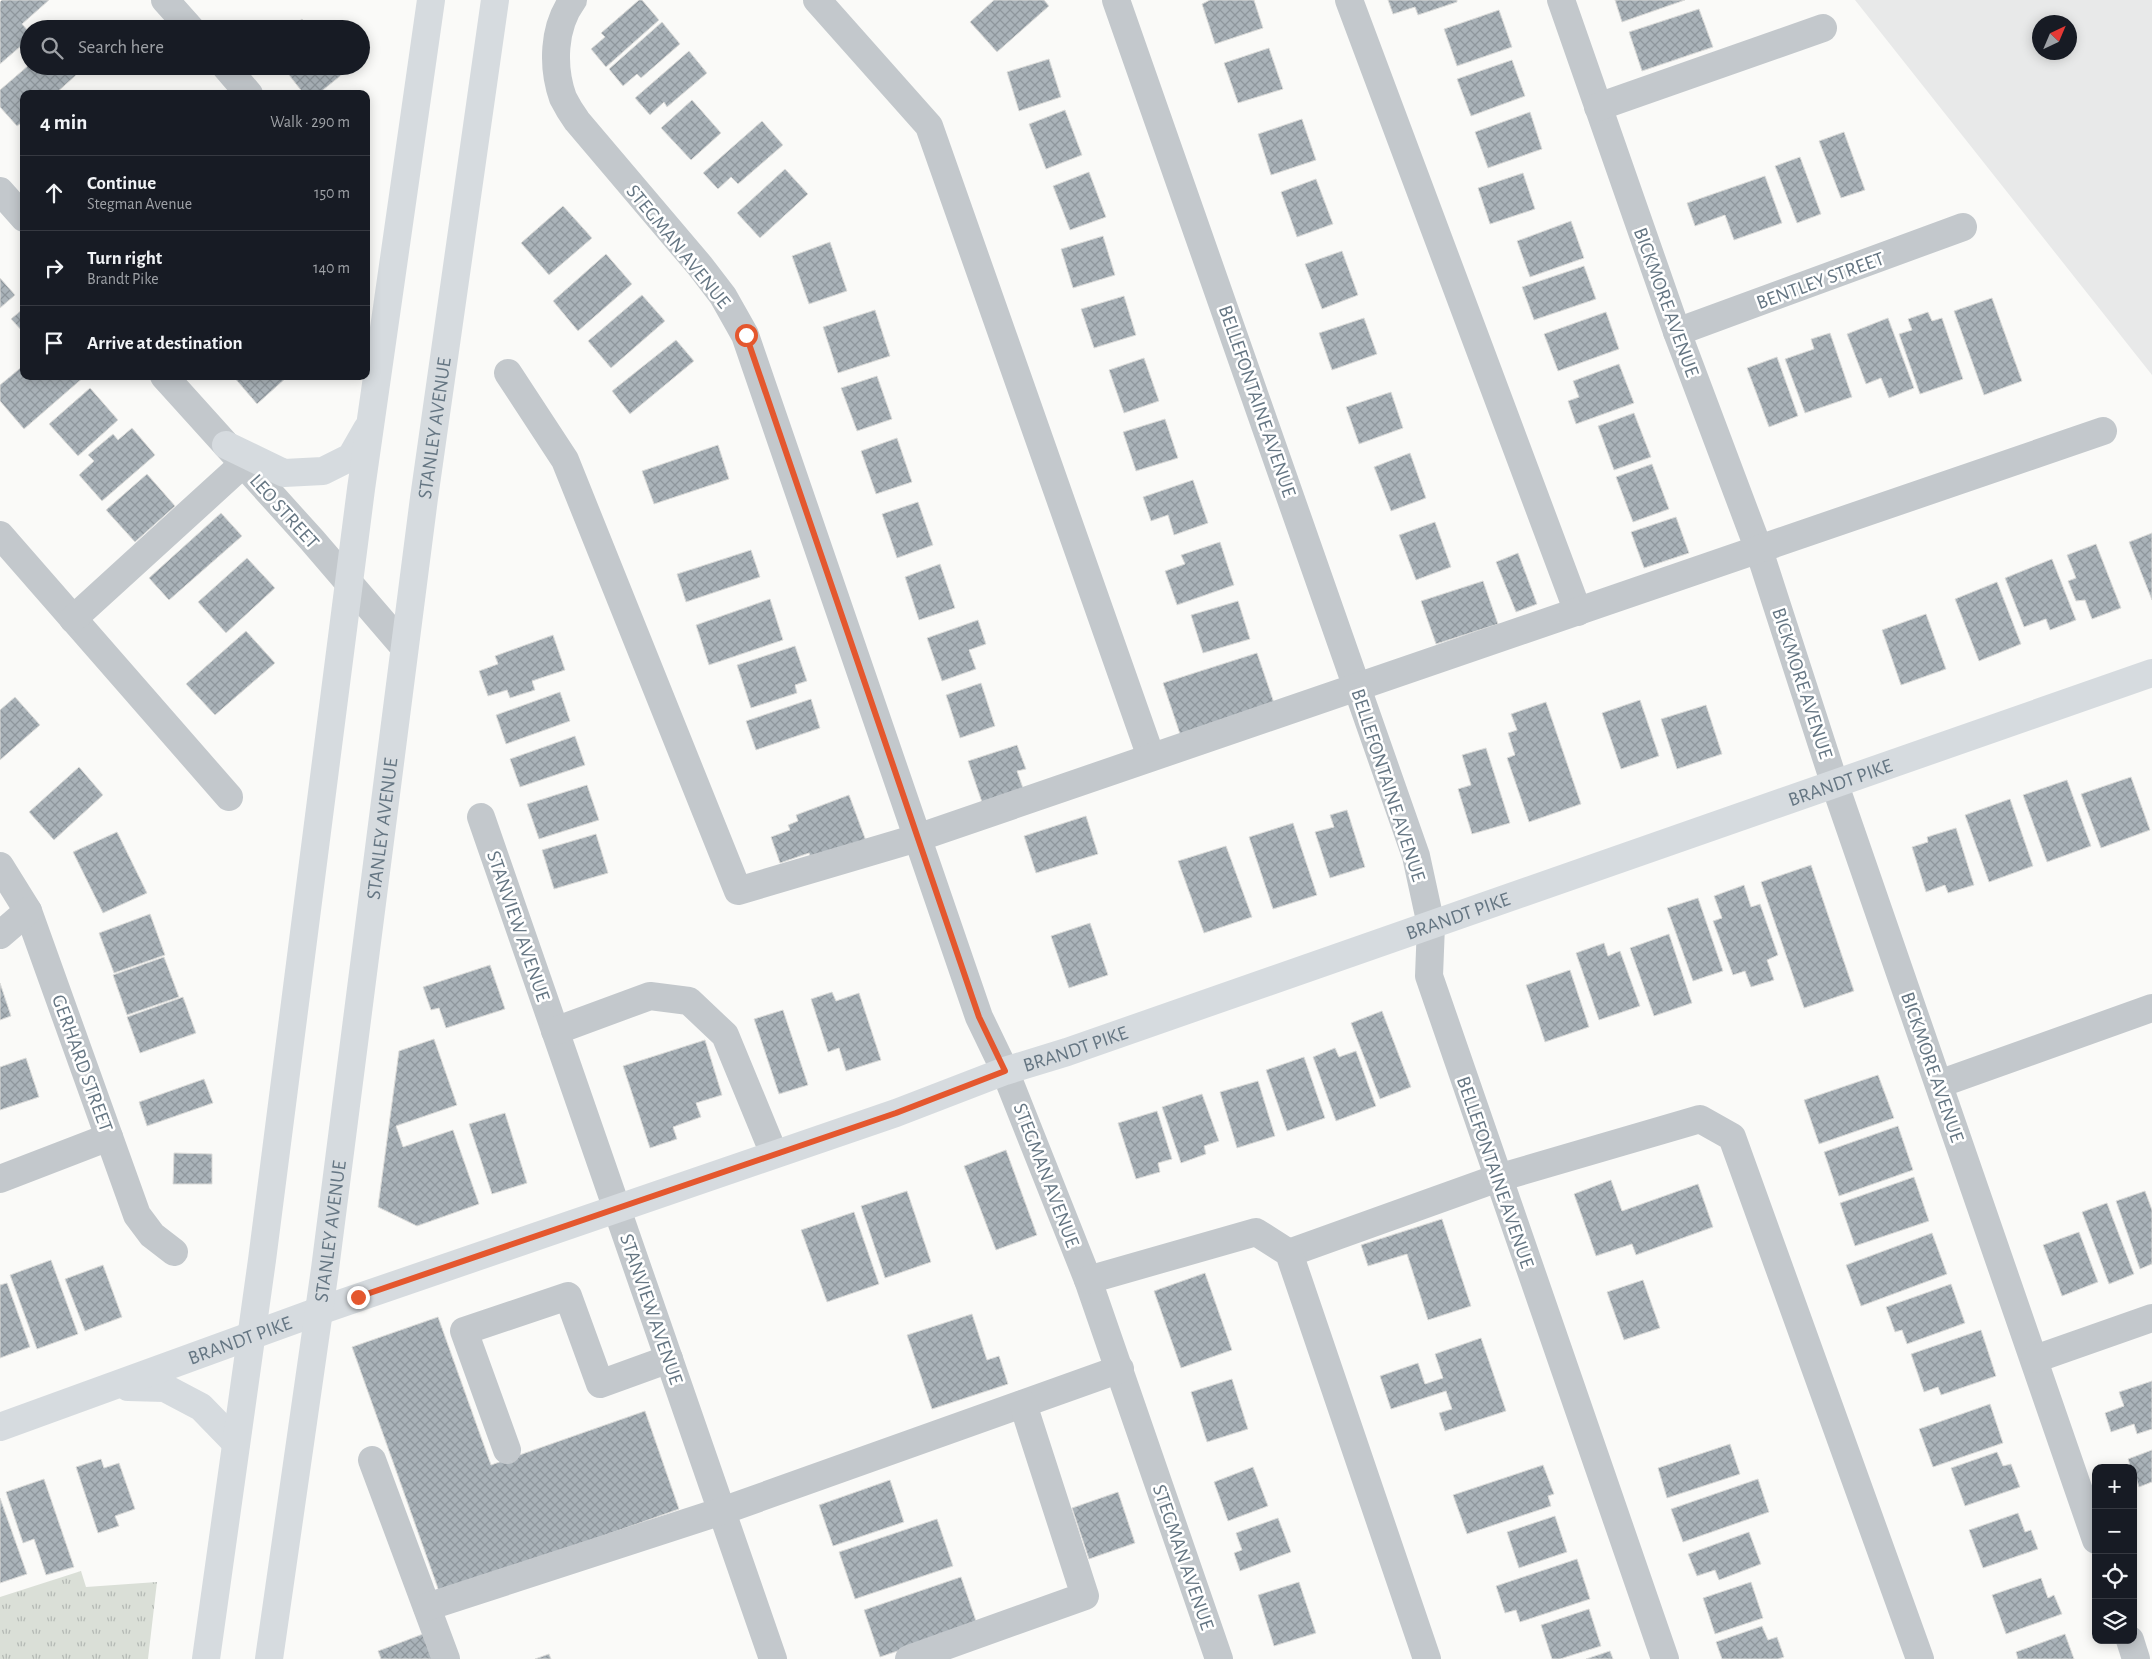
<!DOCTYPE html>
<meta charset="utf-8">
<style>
:root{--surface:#171b24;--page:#242831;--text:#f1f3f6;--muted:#9ea1a6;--line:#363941}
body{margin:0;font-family:"Alegreya Sans",sans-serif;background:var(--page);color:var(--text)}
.controls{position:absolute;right:15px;bottom:15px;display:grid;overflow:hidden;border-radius:10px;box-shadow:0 2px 12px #0003}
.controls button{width:45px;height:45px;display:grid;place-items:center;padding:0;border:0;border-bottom:1px solid var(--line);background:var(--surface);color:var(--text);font:25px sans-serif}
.compass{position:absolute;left:2032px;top:15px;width:45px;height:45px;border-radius:50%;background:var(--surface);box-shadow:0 2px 12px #0003;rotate:44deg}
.stop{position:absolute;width:15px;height:15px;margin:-11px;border:4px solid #e4572e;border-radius:50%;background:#fff}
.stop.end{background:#e4572e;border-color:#fff;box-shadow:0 1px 5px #0008}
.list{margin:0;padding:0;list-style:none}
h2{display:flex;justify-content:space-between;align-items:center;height:65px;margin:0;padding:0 20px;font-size:21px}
h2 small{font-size:16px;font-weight:400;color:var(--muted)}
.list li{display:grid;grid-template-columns:32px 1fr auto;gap:15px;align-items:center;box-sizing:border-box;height:75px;padding:0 20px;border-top:1px solid var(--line)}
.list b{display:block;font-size:19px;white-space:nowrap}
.list p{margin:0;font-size:16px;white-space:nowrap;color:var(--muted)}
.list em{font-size:16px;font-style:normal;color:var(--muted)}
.icon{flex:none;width:28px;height:28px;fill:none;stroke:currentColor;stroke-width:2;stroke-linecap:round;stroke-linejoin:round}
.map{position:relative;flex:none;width:2152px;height:1659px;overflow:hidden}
.search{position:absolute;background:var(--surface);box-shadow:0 2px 12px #0003;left:20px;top:20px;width:350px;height:55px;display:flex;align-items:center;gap:12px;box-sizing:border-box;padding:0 18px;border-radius:28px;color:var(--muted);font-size:19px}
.panel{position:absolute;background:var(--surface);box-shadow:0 2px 12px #0003;left:20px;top:90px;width:350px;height:290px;border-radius:10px}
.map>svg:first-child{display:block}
</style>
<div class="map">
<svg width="2152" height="1659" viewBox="0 0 2152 1659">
<defs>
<pattern id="grass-tufts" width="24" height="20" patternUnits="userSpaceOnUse" patternTransform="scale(1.25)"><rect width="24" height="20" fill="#dadfd7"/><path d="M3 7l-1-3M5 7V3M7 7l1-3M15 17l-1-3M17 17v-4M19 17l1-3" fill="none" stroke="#b4b9b4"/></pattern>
<pattern id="building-cross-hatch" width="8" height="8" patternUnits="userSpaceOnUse" patternTransform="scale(1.25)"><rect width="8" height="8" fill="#aab3b9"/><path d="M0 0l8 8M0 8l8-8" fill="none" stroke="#8e969c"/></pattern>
</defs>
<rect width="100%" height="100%" fill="#fafaf8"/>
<path fill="#e8e9e9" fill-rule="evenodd" d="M1855,0H2152V375ZM2040,22H2070V52H2040Z"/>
<polygon fill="url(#grass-tufts)" points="81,1571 86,1587 157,1582 148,1659 0,1659 0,1597"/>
<g fill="url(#building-cross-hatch)" stroke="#dcdcda">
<polygon points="2,0 49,0 22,24 29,32 29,39 0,64 0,2"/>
<polygon points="639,0 642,0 659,20 606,67 591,49 605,37 601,33"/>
<polygon points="994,0 1044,0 1049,6 997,52 970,22"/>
<polygon points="1210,0 1254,0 1263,28 1215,44 1202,4"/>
<polygon points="1388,0 1457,0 1457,2 1418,15 1415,7 1393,14"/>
<polygon points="1615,0 1685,0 1622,22"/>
<polygon points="1699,9 1713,47 1642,71 1629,32"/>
<polygon points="1499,10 1512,47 1457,66 1444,29"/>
<polygon points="302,19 310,29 290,29"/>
<polygon points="662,22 680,44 641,78 637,74 623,86 609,69"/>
<polygon points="1269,48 1283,89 1238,103 1224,63"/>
<polygon points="689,51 707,73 667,107 664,102 650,115 635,98"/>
<polygon points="1049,59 1061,97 1019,111 1007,72"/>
<polygon points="1512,60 1525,96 1471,116 1457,79"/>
<polygon points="29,65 29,66 86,66 55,94 24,94 24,121 17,126 0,107 0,90"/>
<polygon points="282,66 341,66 345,72 318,94 304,94"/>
<polygon points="692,100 721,133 691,160 661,128"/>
<polygon points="1065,110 1082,155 1046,169 1029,124"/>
<polygon points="1530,112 1542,149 1488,168 1475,132"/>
<polygon points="1302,119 1316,160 1271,175 1258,134"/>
<polygon points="762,121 783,145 738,184 731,177 718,189 703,173"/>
<polygon points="1844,132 1865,190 1841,198 1819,141"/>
<polygon points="1800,157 1821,214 1797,223 1775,166"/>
<polygon points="785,169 808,194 760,238 737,213"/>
<polygon points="1089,172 1106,217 1070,230 1053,186"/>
<polygon points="1523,173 1535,209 1490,224 1478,188"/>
<polygon points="1765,176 1782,223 1734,240 1725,215 1695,226 1687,203"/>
<polygon points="1316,179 1333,224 1297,237 1281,192"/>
<polygon points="563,206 592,238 549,275 521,243"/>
<polygon points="1571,221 1584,258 1530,277 1517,241"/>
<polygon points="1103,236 1115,275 1073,288 1061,249"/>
<polygon points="830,242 847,291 809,304 792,256"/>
<polygon points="1342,251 1358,295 1322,309 1305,264"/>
<polygon points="606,254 632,284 578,331 553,301"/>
<polygon points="1584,266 1596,299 1534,320 1522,287"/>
<polygon points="0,278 15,295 0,308"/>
<polygon points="642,295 665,321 611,368 588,341"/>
<polygon points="1124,296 1136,335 1094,348 1081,309"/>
<polygon points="1992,298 2022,381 1984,395 1954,311"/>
<polygon points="24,308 24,333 11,319"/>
<polygon points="875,310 890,356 838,373 823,327"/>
<polygon points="1606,312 1619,349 1558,371 1544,334"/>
<polygon points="1928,312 1932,321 1942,318 1963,379 1920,394 1899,334 1912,330 1908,319"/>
<polygon points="1364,318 1377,354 1332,370 1319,333"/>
<polygon points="1888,318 1914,388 1889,398 1881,378 1866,384 1847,334"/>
<polygon points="1830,333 1852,397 1805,413 1785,359 1814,349 1811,339"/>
<polygon points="676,340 694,361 630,414 612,391"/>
<polygon points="1777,357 1798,416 1769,427 1747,368"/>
<polygon points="1144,358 1159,401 1124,413 1109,370"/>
<polygon points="1619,364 1634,403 1576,424 1568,401 1579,397 1573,381"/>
<polygon points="24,365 24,376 85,376 24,429 0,401 0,385"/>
<polygon points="233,376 286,376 287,377 257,404"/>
<polygon points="877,376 892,419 857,431 841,388"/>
<polygon points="90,388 118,420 78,456 49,424"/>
<polygon points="1391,392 1403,428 1359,444 1346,407"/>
<polygon points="1634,413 1651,457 1614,470 1598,426"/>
<polygon points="1165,419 1178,458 1136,471 1123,432"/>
<polygon points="132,428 155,455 102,501 79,475 94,461 88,455 113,434 118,440"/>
<polygon points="897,438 912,482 876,494 861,451"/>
<polygon points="718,445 729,479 654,504 642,471"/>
<polygon points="1410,453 1426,498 1391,511 1374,467"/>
<polygon points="1652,464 1669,509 1633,522 1616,477"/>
<polygon points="147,474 175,506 135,542 106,510"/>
<polygon points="1193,480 1208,523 1174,535 1168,515 1151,521 1143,497"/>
<polygon points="918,502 933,545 897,558 882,514"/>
<polygon points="221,513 242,536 169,600 149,578"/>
<polygon points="1676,517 1689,553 1644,568 1631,532"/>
<polygon points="1435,522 1451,567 1416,580 1399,535"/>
<polygon points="2152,533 2152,600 2129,542"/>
<polygon points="1220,542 1234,585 1177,605 1165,571 1185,564 1181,555"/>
<polygon points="2096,544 2121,608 2092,619 2085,600 2076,601 2068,581 2076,578 2067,555"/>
<polygon points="751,550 760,577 686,602 677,574"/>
<polygon points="1518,553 1537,604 1516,612 1496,562"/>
<polygon points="247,558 275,588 226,633 198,602"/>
<polygon points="2052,559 2076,620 2050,630 2046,619 2024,627 2005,578"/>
<polygon points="940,564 955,608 919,620 905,577"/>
<polygon points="1483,581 1498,624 1436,644 1421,601"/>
<polygon points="1997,582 2021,644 1979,661 1955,599"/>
<polygon points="770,599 783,640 709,665 696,625"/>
<polygon points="1238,601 1250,639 1203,653 1191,615"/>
<polygon points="1926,614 1946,669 1901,685 1882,630"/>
<polygon points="978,620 986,644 969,650 976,669 942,681 927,638"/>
<polygon points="246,631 275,663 215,715 186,684"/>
<polygon points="553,635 565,670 532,681 535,690 510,698 507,690 488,696 479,671 498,664 495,656"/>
<polygon points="795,646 807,681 795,685 797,693 751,708 737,665"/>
<polygon points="1257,653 1274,703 1180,734 1163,683"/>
<polygon points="981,683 995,726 960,738 946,695"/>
<polygon points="560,692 570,721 506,744 496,715"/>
<polygon points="15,697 40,725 0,760 0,710"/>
<polygon points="811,699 820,728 756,750 746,721"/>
<polygon points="1640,700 1659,756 1621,769 1602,713"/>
<polygon points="1546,702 1581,804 1529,822 1507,758 1515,755 1508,733 1517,730 1511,714"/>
<polygon points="1706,705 1722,754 1677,769 1661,719"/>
<polygon points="575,736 585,765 520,787 510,759"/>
<polygon points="1017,745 1026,769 1017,771 1024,791 983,805 968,761"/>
<polygon points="1486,748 1510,823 1472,834 1458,789 1471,785 1462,755"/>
<polygon points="79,767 103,795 54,840 29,812"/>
<polygon points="2131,777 2150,830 2101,848 2081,794"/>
<polygon points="2067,780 2091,846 2047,862 2023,795"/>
<polygon points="587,785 599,820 539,839 527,804"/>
<polygon points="849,795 866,841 812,861 809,853 780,863 771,837 790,830 788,825 798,821 796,815"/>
<polygon points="2010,799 2033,866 1989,882 1965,815"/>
<polygon points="1347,810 1365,867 1330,878 1315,832 1334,827 1330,815"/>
<polygon points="1086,816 1098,854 1036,873 1024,836"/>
<polygon points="1293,823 1317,895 1273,909 1249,837"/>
<polygon points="1956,828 1974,885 1948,893 1945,885 1926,892 1912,847 1928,842 1927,837"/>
<polygon points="117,832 147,893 103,913 73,852"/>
<polygon points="596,834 608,873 554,889 542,850"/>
<polygon points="1226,846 1252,917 1204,933 1178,861"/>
<polygon points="1811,865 1854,991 1804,1008 1761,882"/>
<polygon points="1744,885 1751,907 1760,904 1778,955 1767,960 1774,980 1751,987 1745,971 1733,975 1713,921 1722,918 1714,896"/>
<polygon points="1698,898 1723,971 1693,981 1667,908"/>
<polygon points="150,914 165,955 114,973 99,933"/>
<polygon points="1090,923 1108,975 1069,988 1051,936"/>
<polygon points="1669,934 1692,1003 1654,1016 1630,948"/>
<polygon points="1604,943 1608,956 1620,951 1640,1006 1599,1020 1576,953"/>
<polygon points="164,957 179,997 127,1015 113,975"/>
<polygon points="490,965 505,1009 446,1028 439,1008 431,1010 423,987"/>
<polygon points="1570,970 1589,1027 1545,1042 1526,985"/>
<polygon points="0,983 11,1016 0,1020"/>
<polygon points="832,992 836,1001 859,993 881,1060 846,1071 839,1048 828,1052 811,999"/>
<polygon points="183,997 196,1033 140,1053 127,1017"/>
<polygon points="783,1010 808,1085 779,1094 754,1019"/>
<polygon points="1382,1011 1411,1087 1380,1099 1351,1023"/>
<polygon points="434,1039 457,1105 396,1126 403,1147 453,1130 479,1204 417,1226 378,1207 399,1051"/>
<polygon points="705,1040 722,1095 696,1103 701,1117 673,1127 677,1139 650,1148 623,1066"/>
<polygon points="1335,1048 1339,1057 1356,1051 1376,1106 1336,1121 1313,1057"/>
<polygon points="1304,1057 1325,1118 1287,1131 1266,1070"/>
<polygon points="26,1058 39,1097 0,1110 0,1067"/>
<polygon points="1878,1075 1894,1118 1819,1144 1804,1100"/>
<polygon points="204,1079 213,1103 147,1126 139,1102"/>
<polygon points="1258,1081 1275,1136 1237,1148 1220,1092"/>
<polygon points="1202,1094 1219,1141 1204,1146 1206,1154 1181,1163 1162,1107"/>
<polygon points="1157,1111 1172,1159 1158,1163 1160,1172 1136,1179 1118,1123"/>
<polygon points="505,1113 527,1183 492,1194 469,1124"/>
<polygon points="1898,1126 1913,1170 1839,1196 1824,1152"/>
<polygon points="1006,1150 1037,1235 996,1250 964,1166"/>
<polygon points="174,1153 212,1154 212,1184 173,1184"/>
<polygon points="1914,1177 1929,1221 1855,1246 1840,1203"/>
<polygon points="1611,1180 1622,1211 1698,1184 1713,1227 1636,1255 1632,1244 1596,1256 1574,1194"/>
<polygon points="907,1191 931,1262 885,1278 861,1206"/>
<polygon points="2145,1191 2152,1210 2152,1264 2140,1269 2116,1201"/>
<polygon points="2107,1203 2134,1274 2109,1284 2082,1212"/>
<polygon points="854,1212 879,1284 827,1302 801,1230"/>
<polygon points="1442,1219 1471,1306 1428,1320 1407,1254 1368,1266 1361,1245"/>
<polygon points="2079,1232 2098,1282 2062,1296 2043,1245"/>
<polygon points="1932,1233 1947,1274 1861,1306 1846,1265"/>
<polygon points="51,1260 78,1334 37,1349 10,1275"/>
<polygon points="103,1265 122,1317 85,1331 65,1279"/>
<polygon points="1205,1273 1232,1350 1181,1368 1154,1291"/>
<polygon points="1643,1280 1660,1328 1624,1340 1607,1292"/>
<polygon points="7,1283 30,1347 0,1358 0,1285"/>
<polygon points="1951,1284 1965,1323 1907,1344 1902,1330 1895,1332 1886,1307"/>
<polygon points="972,1314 987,1360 999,1356 1008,1384 932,1409 907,1335"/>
<polygon points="438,1317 491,1465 645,1411 679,1509 440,1594 352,1347"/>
<polygon points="1981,1330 1996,1376 1941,1395 1938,1387 1924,1392 1911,1354"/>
<polygon points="1481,1338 1506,1411 1445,1431 1439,1413 1452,1409 1446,1391 1391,1409 1380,1376 1418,1363 1425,1384 1443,1378 1435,1354"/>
<polygon points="1232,1379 1248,1429 1207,1442 1191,1392"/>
<polygon points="2152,1381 2152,1429 2137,1434 2134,1424 2111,1432 2105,1413 2124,1406 2119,1392"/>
<polygon points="1990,1404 2003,1443 1933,1467 1919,1429"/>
<polygon points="1730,1444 1740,1474 1667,1498 1658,1468"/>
<polygon points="2152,1450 2152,1482 2139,1487 2133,1468 2131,1468 2128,1459"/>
<polygon points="1997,1452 2003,1466 2011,1464 2020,1487 1965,1506 1951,1468"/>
<polygon points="101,1459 104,1468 119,1463 135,1509 115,1516 119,1526 98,1533 76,1467"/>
<polygon points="1543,1465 1554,1494 1548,1496 1551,1506 1467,1534 1453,1495"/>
<polygon points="1253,1467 1268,1506 1228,1521 1214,1482"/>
<polygon points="44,1479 74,1567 46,1575 34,1539 23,1543 6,1492"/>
<polygon points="1758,1479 1769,1512 1683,1542 1671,1509"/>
<polygon points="890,1480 904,1522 833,1546 819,1505"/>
<polygon points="1118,1492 1135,1543 1089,1559 1072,1508"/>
<polygon points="0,1498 27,1574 0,1583"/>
<polygon points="2018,1513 2025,1532 2031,1530 2038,1549 1983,1568 1969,1530"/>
<polygon points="1555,1516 1567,1552 1519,1568 1507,1532"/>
<polygon points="1278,1518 1291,1552 1240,1571 1234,1553 1242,1550 1236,1533"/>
<polygon points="937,1519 953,1566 855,1599 839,1552"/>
<polygon points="1749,1532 1761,1564 1719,1580 1715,1570 1697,1576 1688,1554"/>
<polygon points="1577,1559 1590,1599 1520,1622 1516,1610 1505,1613 1496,1586"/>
<polygon points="961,1577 977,1624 880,1657 864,1610"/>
<polygon points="2041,1578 2048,1598 2054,1595 2062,1614 2006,1634 1992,1595"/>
<polygon points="1299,1582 1316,1633 1274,1646 1258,1595"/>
<polygon points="1751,1582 1763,1618 1715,1634 1703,1598"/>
<polygon points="1589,1609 1601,1646 1560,1659 1552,1659 1541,1625"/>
<polygon points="1762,1626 1768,1640 1777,1637 1784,1657 1778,1659 1722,1659 1716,1642"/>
<polygon points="423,1634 432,1659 381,1659 378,1651"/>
<polygon points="2065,1634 2074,1659 2018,1659 2016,1652"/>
<polygon points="1610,1651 1613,1659 1586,1659"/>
<polygon points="549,1654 551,1659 535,1659"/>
</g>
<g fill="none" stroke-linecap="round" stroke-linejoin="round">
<g stroke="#c3c8cc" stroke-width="28">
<polyline points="165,0 191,29"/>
<path d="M573,0C553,27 552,67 563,98C567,106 572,114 577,121L700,266L723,296L745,335L979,1017L1005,1071L1088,1280L1219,1659"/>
<polyline points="817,0 929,126 1151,757"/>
<polyline points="1116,0 1416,856 1431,925 1429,976 1665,1659"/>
<polyline points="1349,0 1578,612"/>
<polyline points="1561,0 1677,332 1759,550 1835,785 2096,1540"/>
<polyline points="225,66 249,94"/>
<polyline points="1598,107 1823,28"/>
<polyline points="0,191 24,218"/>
<polyline points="1677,332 1963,227"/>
<polyline points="508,373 565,460 738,891 917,838 2103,431"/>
<polyline points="164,376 312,540 404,647"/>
<polyline points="0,535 229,797"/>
<polyline points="73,619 243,464"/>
<polyline points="481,817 773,1659"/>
<polyline points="0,866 28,911 137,1215 152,1235 174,1252"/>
<polyline points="0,935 28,911"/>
<polyline points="555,1031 650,996 689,1001 725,1035 774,1154"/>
<polyline points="1939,1084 2152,1008"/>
<polyline points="0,1179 109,1137"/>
<polyline points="1289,1253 1498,1178 1700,1119 1732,1137 1920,1659"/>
<polyline points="1088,1280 1256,1232 1289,1253 1427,1659"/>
<polyline points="2035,1359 2152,1318"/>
<polyline points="507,1450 464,1331 568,1296 600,1384 669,1359"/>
<polyline points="372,1460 446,1659"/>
<polyline points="427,1607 722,1511 1120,1369"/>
<polyline points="2130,1640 2136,1659"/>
<polyline points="909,1659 1085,1596 1023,1404"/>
</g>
<g stroke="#d6dbdf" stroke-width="28">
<polyline points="226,445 284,473 323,471 351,457 367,429"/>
<polyline points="128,1387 165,1388 201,1407 236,1443"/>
<path id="s1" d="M0,1427L319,1311L896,1113L1005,1071L1067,1052L2152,673"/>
<polyline points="206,1659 262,1260 361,489 431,0"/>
<path id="s2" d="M269,1659L325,1269L424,498L495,0"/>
</g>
</g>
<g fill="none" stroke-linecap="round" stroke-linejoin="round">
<polyline stroke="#e4572e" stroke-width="6" points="358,1297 896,1113 1005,1071 979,1017 746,335"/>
</g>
<g text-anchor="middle" stroke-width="5" stroke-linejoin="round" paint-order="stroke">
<g font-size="20" fill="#657683" stroke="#fff">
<text transform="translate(679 246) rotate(51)" y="7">STEGMAN AVENUE</text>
<text transform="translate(1820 280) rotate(-20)" y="7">BENTLEY STREET</text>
<text transform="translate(1667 302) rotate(70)" y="7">BICKMORE AVENUE</text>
<text transform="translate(1258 401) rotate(71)" y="7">BELLEFONTAINE AVENUE</text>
<text dy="7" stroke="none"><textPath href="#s2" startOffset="1242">STANLEY AVENUE</textPath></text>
<text transform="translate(285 511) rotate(48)" y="7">LEO STREET</text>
<text transform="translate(1803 683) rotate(72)" y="7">BICKMORE AVENUE</text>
<text dy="7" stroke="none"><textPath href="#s1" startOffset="1950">BRANDT PIKE</textPath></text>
<text transform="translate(1389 785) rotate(72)" y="7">BELLEFONTAINE AVENUE</text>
<text dy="7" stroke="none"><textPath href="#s2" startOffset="838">STANLEY AVENUE</textPath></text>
<text dy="7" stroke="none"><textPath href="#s1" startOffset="1545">BRANDT PIKE</textPath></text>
<text transform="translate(519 926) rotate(71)" y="7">STANVIEW AVENUE</text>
<text dy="7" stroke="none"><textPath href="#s1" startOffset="1140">BRANDT PIKE</textPath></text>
<text transform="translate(83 1063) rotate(70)" y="7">GERHARD STREET</text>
<text transform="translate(1933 1067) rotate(71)" y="7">BICKMORE AVENUE</text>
<text transform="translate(1496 1172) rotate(71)" y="7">BELLEFONTAINE AVENUE</text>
<text transform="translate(1047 1175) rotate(69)" y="7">STEGMAN AVENUE</text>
<text dy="7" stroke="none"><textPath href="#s2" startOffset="432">STANLEY AVENUE</textPath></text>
<text transform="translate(652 1309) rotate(71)" y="7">STANVIEW AVENUE</text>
<text dy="7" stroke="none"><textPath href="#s1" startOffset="255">BRANDT PIKE</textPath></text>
<text transform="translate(1184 1557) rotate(71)" y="7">STEGMAN AVENUE</text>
</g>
</g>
</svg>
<div class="controls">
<button>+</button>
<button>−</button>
<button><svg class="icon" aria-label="locate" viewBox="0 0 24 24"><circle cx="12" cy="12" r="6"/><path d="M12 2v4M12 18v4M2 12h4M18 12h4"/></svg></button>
<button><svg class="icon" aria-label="layers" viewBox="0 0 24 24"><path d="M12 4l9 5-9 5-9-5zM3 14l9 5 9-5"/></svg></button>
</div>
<svg class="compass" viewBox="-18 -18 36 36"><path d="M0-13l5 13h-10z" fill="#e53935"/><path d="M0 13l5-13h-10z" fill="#9ea1a6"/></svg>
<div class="stop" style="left:746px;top:335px"></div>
<div class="stop end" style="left:358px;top:1297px"></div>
<div class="search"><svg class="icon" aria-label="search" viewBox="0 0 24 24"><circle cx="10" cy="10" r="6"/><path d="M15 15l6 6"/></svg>Search here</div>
<section class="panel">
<h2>4 min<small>Walk · 290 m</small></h2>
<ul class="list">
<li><svg class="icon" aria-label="ahead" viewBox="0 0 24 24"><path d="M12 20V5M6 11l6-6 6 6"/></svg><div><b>Continue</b><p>Stegman Avenue</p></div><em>150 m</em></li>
<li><svg class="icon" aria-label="right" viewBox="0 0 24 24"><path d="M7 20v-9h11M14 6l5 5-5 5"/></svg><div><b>Turn right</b><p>Brandt Pike</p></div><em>140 m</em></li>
<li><svg class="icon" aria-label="arrive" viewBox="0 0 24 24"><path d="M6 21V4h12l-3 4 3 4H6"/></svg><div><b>Arrive at destination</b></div></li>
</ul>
</section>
</div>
